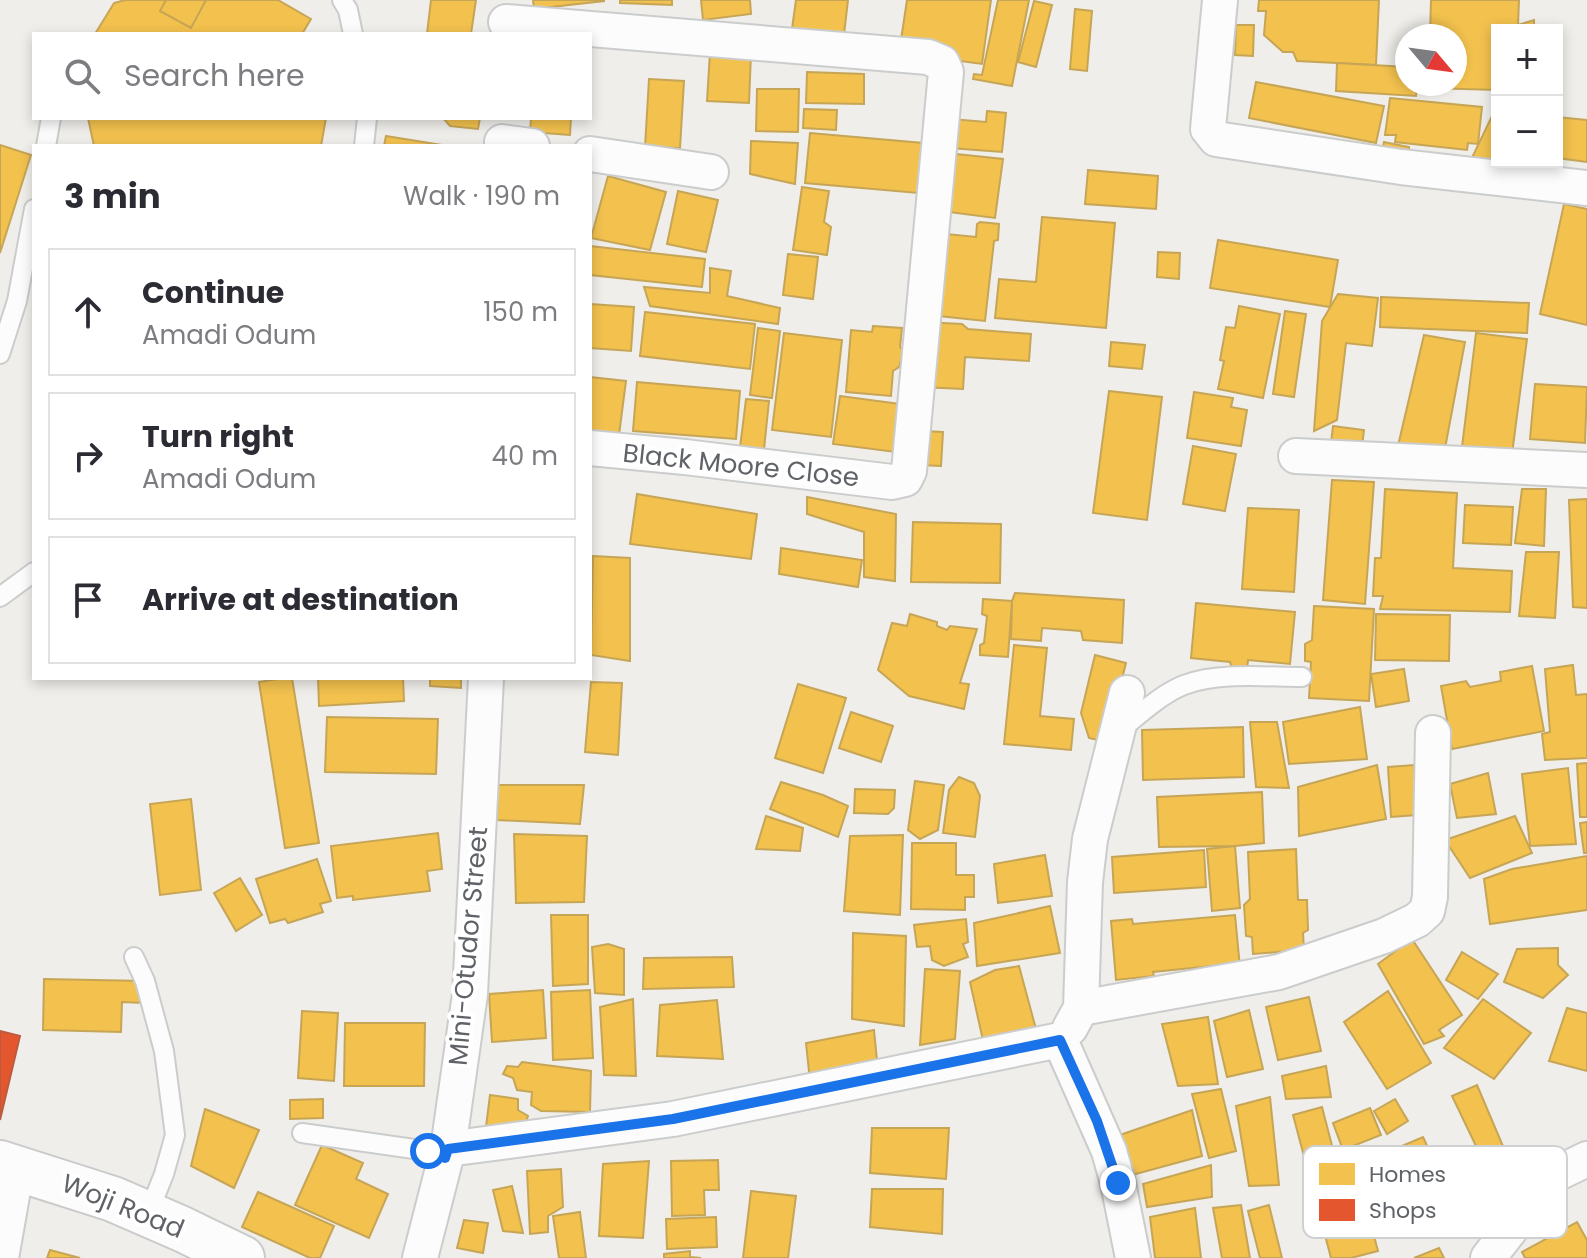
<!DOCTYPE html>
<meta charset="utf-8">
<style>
:root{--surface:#fff;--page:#f2f2f3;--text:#2b2b33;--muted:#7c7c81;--line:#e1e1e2}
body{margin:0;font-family:Poppins,sans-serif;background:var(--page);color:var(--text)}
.controls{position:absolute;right:24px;top:24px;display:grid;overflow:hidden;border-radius:0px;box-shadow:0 4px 12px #0003}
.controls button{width:72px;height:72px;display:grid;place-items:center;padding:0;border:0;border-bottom:2px solid var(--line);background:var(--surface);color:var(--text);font:40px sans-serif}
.compass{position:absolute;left:1395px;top:24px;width:72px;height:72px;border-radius:50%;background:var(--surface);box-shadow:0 4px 12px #0003;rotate:119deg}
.stop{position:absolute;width:24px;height:24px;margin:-18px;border:6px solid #1a73e8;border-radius:50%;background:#fff}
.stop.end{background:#1a73e8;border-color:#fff;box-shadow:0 2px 8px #0008}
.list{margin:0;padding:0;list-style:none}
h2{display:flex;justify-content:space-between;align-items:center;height:104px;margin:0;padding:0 32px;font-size:34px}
h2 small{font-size:26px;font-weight:400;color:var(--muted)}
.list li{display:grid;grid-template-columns:52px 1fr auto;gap:24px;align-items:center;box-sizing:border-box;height:128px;margin:0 16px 16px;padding:0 16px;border:2px solid var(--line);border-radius:0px}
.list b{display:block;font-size:30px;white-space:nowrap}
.list p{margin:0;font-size:26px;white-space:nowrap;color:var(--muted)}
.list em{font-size:26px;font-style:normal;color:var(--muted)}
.icon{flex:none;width:44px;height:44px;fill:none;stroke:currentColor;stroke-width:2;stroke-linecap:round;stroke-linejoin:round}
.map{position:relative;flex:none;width:1587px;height:1258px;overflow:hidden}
.search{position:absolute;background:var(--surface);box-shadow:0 4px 12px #0003;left:32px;top:32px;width:560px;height:88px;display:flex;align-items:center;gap:20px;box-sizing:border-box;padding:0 28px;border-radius:0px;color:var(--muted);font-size:30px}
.panel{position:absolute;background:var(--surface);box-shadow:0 4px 12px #0003;left:32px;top:144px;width:560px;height:536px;border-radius:0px}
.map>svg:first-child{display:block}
</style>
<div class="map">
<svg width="1587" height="1258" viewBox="0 0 1587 1258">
<rect width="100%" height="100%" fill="#efeeea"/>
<g fill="#f2c14e" stroke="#c6a556" stroke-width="2">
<polygon points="125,0 167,0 187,23 200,0 278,0 311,19 302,34 95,34 114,3"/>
<polygon points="166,0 206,0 191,28 160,11"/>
<polygon points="431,0 476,0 471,34 427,34"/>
<polygon points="533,0 604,0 604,1 534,9"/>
<polygon points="620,0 672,0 672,5 620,3"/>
<polygon points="701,0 750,0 751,14 703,20"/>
<polygon points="796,0 848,0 843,43 791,36"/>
<polygon points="907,0 991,0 982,64 899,53"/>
<polygon points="998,0 1029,0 1012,86 973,79 974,74 982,75"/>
<polygon points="1259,0 1379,0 1376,65 1297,61 1293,52 1283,52 1264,35 1266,11 1258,11"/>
<polygon points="1431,0 1519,0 1518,25 1534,20 1534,30 1497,30 1497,90 1428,88 1428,84 1455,84 1455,36 1430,36"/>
<polygon points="1034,1 1052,5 1036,67 1018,62"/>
<polygon points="1075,9 1092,11 1087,71 1070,69"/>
<polygon points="1236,25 1254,25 1253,56 1235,55"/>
<polygon points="710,52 751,54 749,103 707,101"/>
<polygon points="1337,63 1407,67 1407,84 1417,84 1416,96 1336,91"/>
<polygon points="807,72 864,74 864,104 806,103"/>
<polygon points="649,79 684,81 680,148 645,147"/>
<polygon points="1256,82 1384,106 1376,143 1249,118"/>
<polygon points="757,89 799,89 798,132 756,131"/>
<polygon points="1390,98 1482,107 1478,144 1468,143 1467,150 1395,142 1396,135 1385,135"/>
<polygon points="804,109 837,110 836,130 803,128"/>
<polygon points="987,111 1006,113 1002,152 950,148 952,119 986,122"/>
<polygon points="1492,116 1497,118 1497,162 1513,162 1508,174 1469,164"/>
<polygon points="1557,117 1587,120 1587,162 1557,158"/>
<polygon points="88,118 326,118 321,146 94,146"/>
<polygon points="432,118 480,118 478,129 450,126 444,119"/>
<polygon points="531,118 571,118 570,135 530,132"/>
<polygon points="810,133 923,143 918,193 805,183"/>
<polygon points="386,136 448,146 384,146"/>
<polygon points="751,141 798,143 795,184 750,174"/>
<polygon points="1384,142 1409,147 1409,152 1382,151"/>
<polygon points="0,145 31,155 0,253"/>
<polygon points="956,154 1003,159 995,218 948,212"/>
<polygon points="1088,170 1158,176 1156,209 1085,204"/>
<polygon points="608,176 666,192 650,250 591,238"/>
<polygon points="802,187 829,191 824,222 831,227 827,255 793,250"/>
<polygon points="678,191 718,200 706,252 667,244"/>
<polygon points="1564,204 1587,209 1587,325 1540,314"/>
<polygon points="1042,217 1115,223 1106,328 995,318 999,279 1036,282"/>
<polygon points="980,222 999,224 998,240 994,241 985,321 939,316 947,234 976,237 977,224"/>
<polygon points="1218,240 1338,260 1330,307 1210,288"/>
<polygon points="590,246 705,259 702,287 590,275"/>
<polygon points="1158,252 1180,253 1179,279 1157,277"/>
<polygon points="788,254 818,257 813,299 783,295"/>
<polygon points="710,268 731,271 727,296 780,308 778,324 650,306 644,287 710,293"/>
<polygon points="1338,294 1378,298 1372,346 1346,343 1337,420 1314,431 1322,321"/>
<polygon points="1381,297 1529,303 1527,333 1380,327"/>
<polygon points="590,304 634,307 631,351 590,348"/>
<polygon points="1239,306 1280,314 1263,398 1218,389 1224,361 1220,360 1226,327 1235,328"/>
<polygon points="1285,311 1306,314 1294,397 1273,394"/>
<polygon points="645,312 755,324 750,369 640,356"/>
<polygon points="925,322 962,324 968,329 1031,334 1029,361 965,357 963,389 920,387"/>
<polygon points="873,326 902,328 900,347 904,351 899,367 893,371 891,396 846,392 851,330 872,332"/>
<polygon points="758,328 780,331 772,398 750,395"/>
<polygon points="784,333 842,340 831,437 772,430"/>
<polygon points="1476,333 1527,339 1512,454 1462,447"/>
<polygon points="1424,335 1465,342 1443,459 1397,450"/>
<polygon points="1111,342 1145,345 1142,369 1109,366"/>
<polygon points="590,377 626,381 619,435 590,431"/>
<polygon points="637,382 740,391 736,439 633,431"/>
<polygon points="1535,384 1587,387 1585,443 1530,439"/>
<polygon points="1109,391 1162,397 1147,520 1093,513"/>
<polygon points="1194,392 1233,398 1231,407 1247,410 1241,446 1187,438"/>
<polygon points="840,396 901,404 895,452 833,444"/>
<polygon points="746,399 769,401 763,459 739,456"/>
<polygon points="1333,426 1364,430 1361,455 1330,451"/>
<polygon points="922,431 943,432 941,466 920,465"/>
<polygon points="1193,446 1236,454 1225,511 1183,504"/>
<polygon points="1332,480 1374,482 1365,604 1323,600"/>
<polygon points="1385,489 1457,493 1453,568 1512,571 1510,612 1380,609 1383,596 1373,596 1375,558 1381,558"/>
<polygon points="1522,489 1546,489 1544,546 1515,543"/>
<polygon points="637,494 757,514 751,559 630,544"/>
<polygon points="807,497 896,514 895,581 864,577 864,532 807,514"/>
<polygon points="1587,499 1587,608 1573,607 1569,500"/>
<polygon points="1465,505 1513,507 1511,545 1463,543"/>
<polygon points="1248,508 1299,510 1294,592 1242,589"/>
<polygon points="913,522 1001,524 1000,583 911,582"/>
<polygon points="781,548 862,560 858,587 779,574"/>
<polygon points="1526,552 1559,552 1555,618 1519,616"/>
<polygon points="593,556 630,558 630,661 591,655"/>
<polygon points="1015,593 1124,600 1122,643 1083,640 1081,631 1042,628 1041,641 1011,639 1012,601"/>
<polygon points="983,599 1012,601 1008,657 980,655 980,645 984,643 987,616 982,614"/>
<polygon points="1196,603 1295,612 1290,664 1248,660 1247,670 1232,669 1230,662 1191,658"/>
<polygon points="1314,606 1374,609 1369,701 1309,698 1311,662 1305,661 1305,644 1312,640"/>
<polygon points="910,614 937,622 937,626 947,630 950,626 977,629 960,683 969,684 964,709 909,696 878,670 892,623 907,626"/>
<polygon points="1376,614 1450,615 1449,661 1375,660"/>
<polygon points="1014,645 1047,648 1040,716 1074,719 1071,750 1004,744"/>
<polygon points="1095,655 1126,663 1106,742 1089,738 1081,713"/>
<polygon points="1573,665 1576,695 1587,694 1587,758 1545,760 1542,734 1550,732 1545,669"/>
<polygon points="1532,666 1544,731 1452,749 1441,686 1466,681 1470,687 1501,681 1500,672"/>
<polygon points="1404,669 1409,701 1376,707 1371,674"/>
<polygon points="283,678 292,678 319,843 285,848 259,682"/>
<polygon points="318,678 403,678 404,701 319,706"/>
<polygon points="430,678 461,678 461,688 430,686"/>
<polygon points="591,682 622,683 618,755 585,752"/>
<polygon points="798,684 846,698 823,773 775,758"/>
<polygon points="1360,707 1367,759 1289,764 1283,722"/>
<polygon points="851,712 893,726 881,762 839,748"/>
<polygon points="327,717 438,719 436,774 325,772"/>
<polygon points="1250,722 1277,722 1289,788 1256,787"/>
<polygon points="1243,727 1244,777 1143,780 1142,730"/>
<polygon points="1587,763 1587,817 1580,817 1577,764"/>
<polygon points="1377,765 1386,819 1299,836 1298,787"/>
<polygon points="1414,765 1417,815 1391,817 1388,767"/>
<polygon points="1568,768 1576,844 1530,846 1522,774"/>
<polygon points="1488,773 1496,814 1457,818 1450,784"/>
<polygon points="959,777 974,783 980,796 975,837 943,833 949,790"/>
<polygon points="915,781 944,785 938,830 920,839 908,830"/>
<polygon points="781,782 823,795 848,806 838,837 770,809"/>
<polygon points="498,785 584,785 580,824 497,820"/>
<polygon points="855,789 895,790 894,808 888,814 854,813"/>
<polygon points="1262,792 1264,843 1235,846 1159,847 1157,797"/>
<polygon points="191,799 201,890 160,895 150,804"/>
<polygon points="766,816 803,828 800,851 756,849"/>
<polygon points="1515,816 1532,853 1470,878 1445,840"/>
<polygon points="1587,822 1587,853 1584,853 1580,823"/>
<polygon points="438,833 442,869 427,871 430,891 353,900 353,896 337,898 331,846"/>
<polygon points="514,834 587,836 584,902 516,903"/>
<polygon points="903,835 900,915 844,911 850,836"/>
<polygon points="912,843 956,843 956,875 974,875 974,897 965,897 965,910 911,909"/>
<polygon points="1235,846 1240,908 1212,911 1207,849"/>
<polygon points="1296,849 1298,900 1307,900 1308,930 1303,933 1304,950 1253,954 1252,937 1246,936 1244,905 1250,899 1248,852"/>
<polygon points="1204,850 1206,887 1114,893 1112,857"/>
<polygon points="1045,855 1052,896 998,903 994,864"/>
<polygon points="1587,856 1587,910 1490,924 1484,879 1512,869"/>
<polygon points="317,859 331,901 320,904 323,912 288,923 285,919 270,923 256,879"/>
<polygon points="240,878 262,915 236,931 214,893"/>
<polygon points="1050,906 1060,953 977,966 974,923"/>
<polygon points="551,915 588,915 588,984 553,986"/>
<polygon points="1235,915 1240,968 1222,965 1153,972 1154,976 1116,980 1111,921 1132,919 1133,924"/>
<polygon points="966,919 968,942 963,944 968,957 944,966 932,960 930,946 917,947 914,925"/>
<polygon points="853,933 906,936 904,1026 852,1019"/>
<polygon points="1412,939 1462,1015 1439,1030 1444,1036 1424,1044 1378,964"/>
<polygon points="608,944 624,949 624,995 595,993 592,947"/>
<polygon points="1558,948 1558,965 1568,975 1543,998 1504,982 1517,949"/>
<polygon points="1462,952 1498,974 1478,999 1446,980"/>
<polygon points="732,957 734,987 643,989 644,958"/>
<polygon points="1019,966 1036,1029 984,1045 970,982 995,970"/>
<polygon points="925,969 960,971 955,1039 920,1045"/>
<polygon points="44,979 145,981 145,1003 122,1002 121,1032 43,1030"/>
<polygon points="543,990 546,1038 492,1042 489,994"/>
<polygon points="590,990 593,1058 553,1060 551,992"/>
<polygon points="1388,991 1431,1063 1387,1089 1344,1022"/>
<polygon points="1309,997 1321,1051 1278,1060 1266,1007"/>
<polygon points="633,999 636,1076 604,1075 600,1007"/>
<polygon points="1483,999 1531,1033 1494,1079 1444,1048"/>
<polygon points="717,1000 723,1059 657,1056 660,1005"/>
<polygon points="1567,1008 1587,1013 1587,1071 1549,1061"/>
<polygon points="1249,1010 1263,1069 1227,1077 1214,1021"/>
<polygon points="302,1011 338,1013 334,1081 298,1078"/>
<polygon points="1208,1017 1218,1084 1178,1086 1162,1024"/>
<polygon points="345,1023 425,1023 424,1086 344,1086"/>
<polygon points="874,1030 878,1071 810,1081 806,1043"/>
<polygon points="522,1062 591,1071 590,1112 541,1111 531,1105 532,1092 517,1090 513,1078 503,1074 507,1066 518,1067"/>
<polygon points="1326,1066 1331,1097 1286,1099 1282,1076"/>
<polygon points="1477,1085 1511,1165 1488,1171 1452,1096"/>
<polygon points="1221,1089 1236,1151 1209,1158 1192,1094"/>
<polygon points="490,1095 518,1099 518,1110 528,1116 522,1133 485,1135"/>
<polygon points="1270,1097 1279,1185 1249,1186 1236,1106"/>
<polygon points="323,1099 323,1118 290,1119 290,1100"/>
<polygon points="1395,1099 1408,1121 1387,1134 1374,1111"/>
<polygon points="1322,1107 1345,1196 1362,1191 1378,1251 1351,1258 1331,1258 1293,1115"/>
<polygon points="1370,1108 1381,1135 1343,1150 1333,1123"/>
<polygon points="205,1109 259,1130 234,1188 191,1166"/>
<polygon points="1192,1110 1202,1156 1132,1175 1120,1135"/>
<polygon points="872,1128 949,1128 946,1179 870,1173"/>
<polygon points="1423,1137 1438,1169 1431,1183 1440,1196 1422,1201 1416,1192 1412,1192 1397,1148"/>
<polygon points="322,1145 363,1163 356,1179 388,1194 369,1238 295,1205"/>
<polygon points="718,1160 719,1190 704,1190 705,1215 672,1216 671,1161"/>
<polygon points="649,1161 643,1238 599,1236 603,1164"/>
<polygon points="1211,1165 1212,1197 1147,1207 1143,1184"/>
<polygon points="561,1169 563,1207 548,1216 548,1232 530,1234 527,1171"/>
<polygon points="512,1186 523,1233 503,1231 493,1190"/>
<polygon points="872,1189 943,1189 942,1234 870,1227"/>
<polygon points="751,1191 796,1196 788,1258 743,1258"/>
<polygon points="258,1192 334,1226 320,1258 310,1258 242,1227"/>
<polygon points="1241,1205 1250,1258 1222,1258 1213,1208"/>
<polygon points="1269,1205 1282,1258 1260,1258 1248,1211"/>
<polygon points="1195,1208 1201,1258 1155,1258 1150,1217"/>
<polygon points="580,1212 586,1258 559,1258 553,1216"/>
<polygon points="716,1217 717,1247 667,1249 666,1219"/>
<polygon points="464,1220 488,1223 483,1253 457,1248"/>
<polygon points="1577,1222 1587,1240 1587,1258 1525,1258 1522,1252"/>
<polygon points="1439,1248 1444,1258 1414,1258"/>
<polygon points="50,1250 80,1258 47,1258"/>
<polygon points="690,1251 690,1257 701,1258 664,1258 664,1254"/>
</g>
<polygon fill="#e4572e" stroke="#bc5b3f" stroke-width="2" points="0,1031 20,1036 0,1120"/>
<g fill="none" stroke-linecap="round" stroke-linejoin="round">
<g stroke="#cbcccc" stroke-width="22">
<g id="lane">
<polyline points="342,0 348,10 353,34"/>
<polyline points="46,146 51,118"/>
<polyline points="364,146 367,118"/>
<polyline points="0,354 17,301 34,209"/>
<polyline points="0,597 34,572"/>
<path d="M1122,728C1141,714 1161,694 1184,685C1218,672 1266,677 1302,677"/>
<polyline points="134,957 145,981 164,1051 175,1135 164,1174 148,1214"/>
<polyline points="302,1133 428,1151 445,1158"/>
</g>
</g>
<g stroke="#cbcccc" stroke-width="38">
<g id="street">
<polyline points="1220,0 1208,129 1216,139 1401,167 1587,188"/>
<polyline points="506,22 928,57 942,63 946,72 909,471 905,479 892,482 685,457 590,448"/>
<polyline points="502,142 532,146"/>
<polyline points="590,154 711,172"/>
<polyline points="1296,456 1587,470"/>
<polyline points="1081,1008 1279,972 1384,936 1417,920 1427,911 1430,897 1433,733"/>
<polyline points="1070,1028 1081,1008 1085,882 1090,839 1127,693"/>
<polyline points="1060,1040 1109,1151 1118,1183 1133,1258"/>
<polyline points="448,1149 673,1119 1060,1040"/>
<polyline points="1,1258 17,1167"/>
<polyline points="420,1258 448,1149 470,994 486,678"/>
<polyline points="1488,1258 1552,1176 1587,1159"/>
</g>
</g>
<g stroke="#cacacb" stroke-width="48">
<polyline id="secondary" points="0,1163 113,1199 182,1229 242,1258"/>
</g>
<use href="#lane" stroke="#fdfcfc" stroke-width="18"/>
<use href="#street" stroke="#fdfcfc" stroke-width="34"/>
<use href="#secondary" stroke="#fdfcfc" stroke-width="44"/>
</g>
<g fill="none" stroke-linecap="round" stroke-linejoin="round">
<polyline stroke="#1a73e8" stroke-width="10" points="428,1151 445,1158 448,1149 673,1119 1060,1040 1097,1121 1118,1183"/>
</g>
<g text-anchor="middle" stroke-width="8" stroke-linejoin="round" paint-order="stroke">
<g font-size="26" fill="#5f6368" stroke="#fff">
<text transform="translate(741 465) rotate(6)" y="9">Black Moore Close</text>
<text transform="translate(468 946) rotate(-85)" y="9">Mini-Otudor Street</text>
<text transform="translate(123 1206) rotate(22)" y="9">Woji Road</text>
</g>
</g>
<rect x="1303" y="1146" width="264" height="92" rx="12" fill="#fff" stroke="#cfd0d2" stroke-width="2"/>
<rect x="1319" y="1163" width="36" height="22" fill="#f2c14e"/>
<rect x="1319" y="1199" width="36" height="22" fill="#e4572e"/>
<g font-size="22" fill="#5f6368">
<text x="1369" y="1182">Homes</text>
<text x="1369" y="1218">Shops</text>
</g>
</svg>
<div class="controls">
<button>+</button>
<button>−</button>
</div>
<svg class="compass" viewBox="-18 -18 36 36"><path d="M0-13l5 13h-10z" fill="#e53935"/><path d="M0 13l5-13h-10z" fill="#7c7c81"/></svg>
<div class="stop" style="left:428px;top:1151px"></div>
<div class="stop end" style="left:1118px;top:1183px"></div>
<div class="search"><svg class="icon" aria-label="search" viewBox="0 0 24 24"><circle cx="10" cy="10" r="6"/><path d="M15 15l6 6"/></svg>Search here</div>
<section class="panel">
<h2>3 min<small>Walk · 190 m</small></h2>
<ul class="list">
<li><svg class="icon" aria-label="ahead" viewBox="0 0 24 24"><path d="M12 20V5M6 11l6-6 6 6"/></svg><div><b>Continue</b><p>Amadi Odum</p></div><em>150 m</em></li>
<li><svg class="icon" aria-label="right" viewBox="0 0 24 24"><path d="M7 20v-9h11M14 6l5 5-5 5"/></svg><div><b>Turn right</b><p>Amadi Odum</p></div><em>40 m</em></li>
<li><svg class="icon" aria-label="arrive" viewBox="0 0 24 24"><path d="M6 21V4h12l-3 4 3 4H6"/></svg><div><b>Arrive at destination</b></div></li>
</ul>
</section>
</div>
